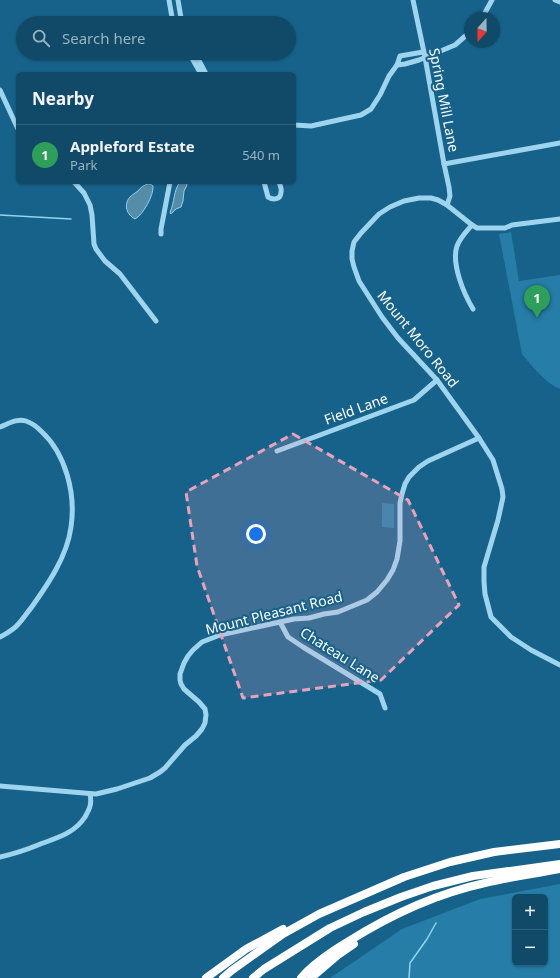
<!DOCTYPE html>
<meta charset="utf-8">
<style>
:root{--surface:#104a68;--page:#1e5471;--text:#f1f3f6;--muted:#9cb3c0;--line:#30627c;--accent:#ffac5c}
body{margin:0;font-family:"Noto Sans",sans-serif;background:var(--page);color:var(--text)}
.controls{position:absolute;right:12px;bottom:12px;display:grid;overflow:hidden;border-radius:6px;box-shadow:0 1px 3px #0004}
.controls button{width:36px;height:36px;display:grid;place-items:center;padding:0;border:0;border-bottom:1px solid var(--line);background:var(--surface);color:var(--text);font:20px sans-serif}
.compass{position:absolute;left:464px;top:12px;width:36px;height:36px;border-radius:50%;background:var(--surface);box-shadow:0 1px 3px #0004;rotate:200deg}
.you{position:absolute;left:256px;top:534px;width:14px;height:14px;margin:-10px;border:3px solid #fff;border-radius:50%;background:#1a73e8;box-shadow:0 0 0 6px #1a73e833}
.badge{display:grid;place-items:center;width:26px;height:26px;border-radius:50%;background:var(--accent);color:#fff;font-size:13px;font-weight:700}
.pin{position:absolute;translate:-50% -33px;filter:drop-shadow(0 1px 2px #0008)}
.pin::after{content:'';position:absolute;top:21px;width:14px;height:12px;background:inherit;clip-path:polygon(0 0,100% 0,50% 100%)}
.list{margin:0;padding:0;list-style:none}
h2{display:flex;justify-content:space-between;align-items:center;height:52px;margin:0;padding:0 16px;font-size:17px}
h2 small{font-size:13px;font-weight:400;color:var(--muted)}
.list li{display:grid;grid-template-columns:26px 1fr auto;gap:12px;align-items:center;box-sizing:border-box;height:60px;padding:0 16px;border-top:1px solid var(--line)}
.list b{display:block;font-size:15px;white-space:nowrap}
.list p{margin:0;font-size:13px;white-space:nowrap;color:var(--muted)}
.list em{font-size:13px;font-style:normal;color:var(--muted)}
.icon{flex:none;width:22px;height:22px;fill:none;stroke:currentColor;stroke-width:2;stroke-linecap:round;stroke-linejoin:round}
.map{position:relative;flex:none;width:560px;height:978px;overflow:hidden}
.search{position:absolute;background:var(--surface);box-shadow:0 1px 3px #0004;left:16px;top:16px;width:280px;height:44px;display:flex;align-items:center;gap:10px;box-sizing:border-box;padding:0 14px;border-radius:22px;color:var(--muted);font-size:15px}
.panel{position:absolute;background:var(--surface);box-shadow:0 1px 3px #0004;left:16px;top:72px;width:280px;height:112px;border-radius:6px}
.map>svg:first-child{display:block}
</style>
<div class="map">
<svg width="560" height="978" viewBox="0 0 560 978">
<rect width="100%" height="100%" fill="#16628a"/>
<g fill="#267da7" fill-rule="evenodd">
<path d="M511,232L519,281L560,275V389C545,383 532,366 522,354L499,234Z"/>
<polygon points="382,503 394,504 394,528 382,527"/>
<path d="M560,884V978H330L402,929L480,899ZM515,897H545V963H515Z"/>
</g>
<g fill="#558ca8" stroke="#91d3f1">
<path d="M180,182H186L187,185L184,191L183,201L181,207L176,209L171,214L170,212C175,202 173,191 180,182Z"/>
<path d="M148,184H150L153,186C154,195 143,215 135,219C127,215 123,205 130,197C132,195 135,193 138,191C141,187 144,185 148,184Z"/>
</g>
<g fill="none" stroke-linecap="round" stroke-linejoin="round">
<g stroke="#91d3f1" stroke-width="1.5">
<polyline points="0,215 71,219"/>
<polyline points="409,978 410,963 427,939 436,923"/>
</g>
<g stroke="#9fd4ef" stroke-width="5">
<polyline points="169,0 173,23"/>
<polyline points="178,0 181,18 183,23"/>
<polyline points="413,0 425,57 444,164 449,187 450,196 447,205"/>
<polyline points="555,0 560,2"/>
<polyline points="482,18 492,0"/>
<polyline points="189,53 201,74"/>
<polyline points="195,53 206,74"/>
<polyline points="397,65 405,64 419,60 455,45 470,32"/>
<polyline points="0,90 18,129"/>
<polyline points="294,125 311,126 361,115 371,109 380,95 389,76 397,65 400,56 423,52"/>
<polyline points="444,164 560,143"/>
<polyline points="74,182 84,193 90,205 92,215 94,244 96,249 105,261 120,274 156,321"/>
<path d="M264,182L268,197C273,200 281,200 281,192C282,189 280,185 279,182"/>
<polyline points="560,219 512,225 505,228 477,228 472,225 447,205 438,200 431,198 419,198 404,201 390,207 379,214 361,233 354,242 352,251 352,259 354,267 359,281 382,317 398,338 437,380 479,438 493,460 502,489 503,497 498,520 484,567 484,582 485,594 491,617 511,637 531,650 560,665"/>
<path d="M472,225C466,232 460,238 457,246C451,264 464,294 473,309"/>
<polyline points="161,234 161,229 170,182"/>
<path d="M0,427C8,424 17,418 26,421C32,423 37,427 41,431C66,454 76,494 71,527C67,557 48,584 31,608C25,615 20,624 13,629C9,632 4,635 0,637"/>
<polyline points="277,451 414,400 437,380"/>
<polyline points="280,622 288,637 303,647 380,694 385,708"/>
<polyline points="0,786 96,794 117,789 150,778 160,772 165,768 185,745 196,736 202,729 205,723 206,715 205,709 199,702 184,689 181,684 180,680 180,674 184,663 188,656 193,650 202,642 220,635 294,619 309,618 324,614 338,612 367,600 377,592 387,580 393,570 397,559 400,541 400,503 402,494 405,484 409,477 419,467 428,461 479,438"/>
<path d="M0,857C13,854 26,850 38,845C56,838 74,834 85,817C90,808 92,804 90,794"/>
</g>
<g stroke="#fff" stroke-width="8">
<polyline points="206,978 246,949 283,929"/>
<polyline points="223,978 231,971 283,934 319,914 404,877 450,862 494,852 560,844"/>
<polyline points="253,978 264,969 330,928 364,912 401,897 433,886 473,876 560,864"/>
<path d="M301,978C312,965 334,950 349,941C392,914 435,894 485,883C510,877 535,874 560,869"/>
<polyline points="311,978 338,955 354,944"/>
</g>
</g>
<path fill="#e7a3bd" fill-opacity="0.2" stroke="#e7a3bd" stroke-width="3" stroke-dasharray="8 5" stroke-linejoin="round" d="M293,434L408,500L459,605L381,680L243,698L197,566L186,492Z"/>
<g text-anchor="middle" stroke-width="4" stroke-linejoin="round" paint-order="stroke">
<g font-size="14" fill="#fff" stroke="#16628a">
<text transform="translate(444 100) rotate(79)" y="5">Spring Mill Lane</text>
<text transform="translate(418 339) rotate(51)" y="5">Mount Moro Road</text>
<text transform="translate(356 409) rotate(-20)" y="5">Field Lane</text>
<text transform="translate(274 613) rotate(-14)" y="5">Mount Pleasant Road</text>
<text transform="translate(340 655) rotate(32)" y="5">Chateau Lane</text>
</g>
</g>
</svg>
<div class="controls">
<button>+</button>
<button>−</button>
</div>
<svg class="compass" viewBox="-18 -18 36 36"><path d="M0-13l5 13h-10z" fill="#e53935"/><path d="M0 13l5-13h-10z" fill="#9cb3c0"/></svg>
<div class="you"></div>
<div class="pin badge" style="left:537px;top:318px;background:#2e9e5b">1</div>
<div class="search"><svg class="icon" aria-label="search" viewBox="0 0 24 24"><circle cx="10" cy="10" r="6"/><path d="M15 15l6 6"/></svg>Search here</div>
<section class="panel">
<h2>Nearby<small></small></h2>
<ul class="list">
<li><span class="badge" style="background:#2e9e5b">1</span><div><b>Appleford Estate</b><p>Park</p></div><em>540 m</em></li>
</ul>
</section>
</div>
